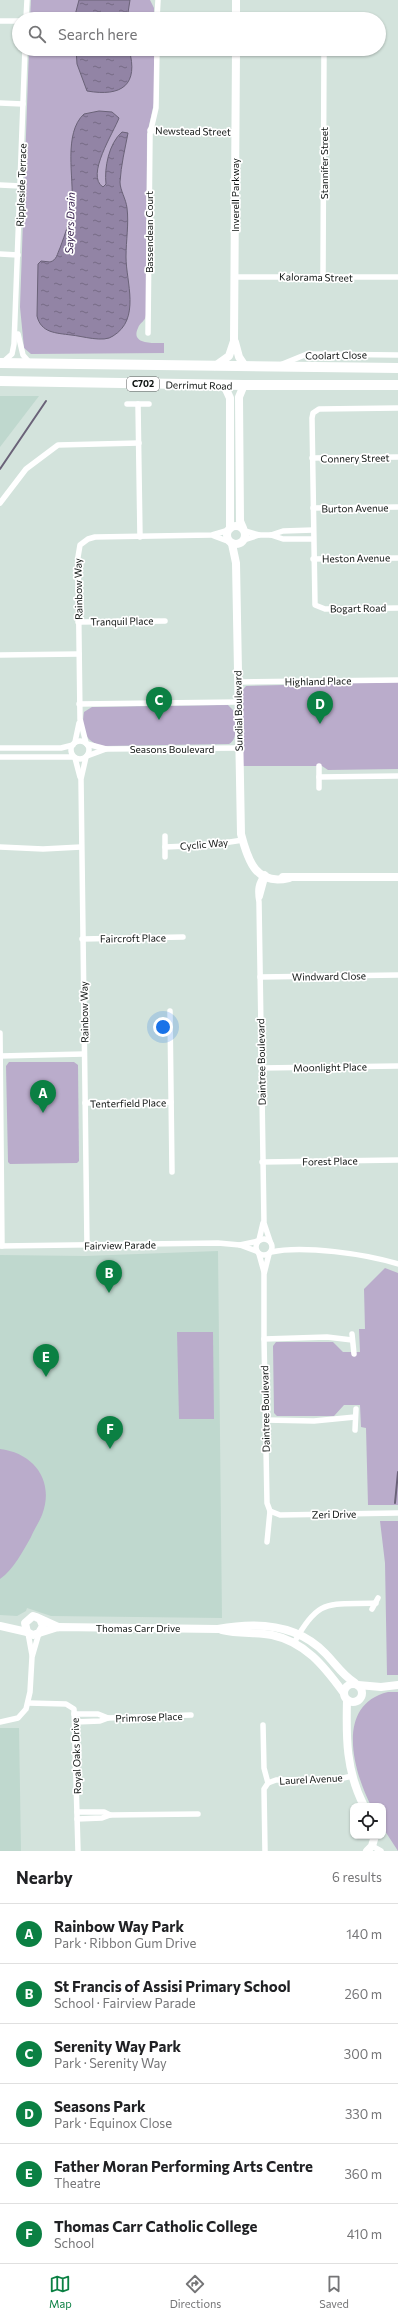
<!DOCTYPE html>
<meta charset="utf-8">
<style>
:root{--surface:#fff;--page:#f6f6f6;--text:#202124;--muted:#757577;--line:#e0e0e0;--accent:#0b8043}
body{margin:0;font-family:Commissioner,sans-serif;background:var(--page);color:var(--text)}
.controls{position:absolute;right:12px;bottom:12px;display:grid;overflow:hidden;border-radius:8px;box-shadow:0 1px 3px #0004}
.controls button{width:36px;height:36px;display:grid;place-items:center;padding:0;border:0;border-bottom:1px solid var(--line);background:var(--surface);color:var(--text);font:20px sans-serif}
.you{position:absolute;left:163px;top:1027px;width:14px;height:14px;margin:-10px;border:3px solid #fff;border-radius:50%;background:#1a73e8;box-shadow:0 0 0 6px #1a73e833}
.badge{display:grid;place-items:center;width:26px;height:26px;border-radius:50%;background:var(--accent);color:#fff;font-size:13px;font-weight:700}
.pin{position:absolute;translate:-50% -33px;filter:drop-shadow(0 1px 2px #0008)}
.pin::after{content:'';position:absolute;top:21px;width:14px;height:12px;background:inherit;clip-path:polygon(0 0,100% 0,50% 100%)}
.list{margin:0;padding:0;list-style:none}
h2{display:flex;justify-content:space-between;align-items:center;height:52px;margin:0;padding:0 16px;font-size:17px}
h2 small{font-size:13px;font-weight:400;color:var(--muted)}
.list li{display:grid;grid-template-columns:26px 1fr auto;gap:12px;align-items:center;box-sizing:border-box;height:60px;padding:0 16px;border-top:1px solid var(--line)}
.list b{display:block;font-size:15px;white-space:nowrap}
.list p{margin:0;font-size:13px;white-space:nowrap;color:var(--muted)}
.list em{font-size:13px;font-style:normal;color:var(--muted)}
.icon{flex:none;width:22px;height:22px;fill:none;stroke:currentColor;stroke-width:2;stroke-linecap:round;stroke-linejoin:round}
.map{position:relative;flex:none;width:398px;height:1851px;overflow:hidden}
.search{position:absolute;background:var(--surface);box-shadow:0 1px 3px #0004;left:12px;right:12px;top:12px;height:44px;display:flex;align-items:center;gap:10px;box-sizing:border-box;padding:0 14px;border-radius:22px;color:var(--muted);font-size:15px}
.sheet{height:412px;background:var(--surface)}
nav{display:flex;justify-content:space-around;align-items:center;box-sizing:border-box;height:56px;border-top:1px solid var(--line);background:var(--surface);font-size:11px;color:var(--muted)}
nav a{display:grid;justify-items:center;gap:2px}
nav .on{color:var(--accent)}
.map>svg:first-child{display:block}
</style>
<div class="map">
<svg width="398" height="1851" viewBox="0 0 398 1851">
<defs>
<pattern id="water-ripples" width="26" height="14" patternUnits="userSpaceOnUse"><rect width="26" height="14" fill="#9284a5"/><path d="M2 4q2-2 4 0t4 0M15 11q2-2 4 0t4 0" fill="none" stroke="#766b85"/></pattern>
</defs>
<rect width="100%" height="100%" fill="#d3e3dc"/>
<g fill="#bfd8ce">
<polygon points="0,396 39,396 0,447"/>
<polygon points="218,1251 222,1618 51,1616 27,1608 26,1611 17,1616 0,1615 0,1255 85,1256"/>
<polygon points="0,1728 19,1728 21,1851 0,1851"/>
</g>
<g fill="#baaccb">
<polygon points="31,0 150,0 154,8 154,19 30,19"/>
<path d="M29,49H154V103L147,134L146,315C145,322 140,322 138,328C130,345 154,343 164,343V353L31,354L24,348L20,307Z"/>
<polygon points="398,682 398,769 328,770 322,766 243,766 242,691 246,686"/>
<path d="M228,705L234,711C235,721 239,739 229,744L103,746C85,742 81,730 84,712L92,707Z"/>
<polygon points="9,1062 74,1062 78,1065 79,1161 77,1163 10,1164 8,1162 6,1066"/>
<polygon points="385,1268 398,1273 398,1505 368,1505 366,1428 361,1427 360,1405 344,1405 334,1416 277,1416 274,1413 273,1346 276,1342 333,1342 343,1352 360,1352 359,1329 365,1329 364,1289"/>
<polygon points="177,1332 213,1332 214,1419 179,1419"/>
<path d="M0,1449C34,1453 55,1481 42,1515C39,1522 34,1530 31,1537C23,1551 14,1569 0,1579Z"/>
<polygon points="380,1521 398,1521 398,1675 387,1675 385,1563"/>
<path d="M388,1692H398V1851L383,1828V1806H371C353,1770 335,1705 388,1692Z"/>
</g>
<g fill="url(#water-ripples)" stroke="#6a6278">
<polygon points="79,0 130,0 127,19 74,19"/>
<path d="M76,49H129C139,85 122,97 87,91L77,64Z"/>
<path d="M99,111L112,112L119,118C114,132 85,176 103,187L106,184C104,168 109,143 122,132L128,133C125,149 121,165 120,182C120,190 126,199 127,208C129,224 126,240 126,257C126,282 141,319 113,336C104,343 82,336 71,335C56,333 41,333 37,316L38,264L41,261L50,262C57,260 57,254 60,248C65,234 71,219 72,203C74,178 63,133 84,114Z"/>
</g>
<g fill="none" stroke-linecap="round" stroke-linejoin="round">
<g stroke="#6a6278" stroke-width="2">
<polyline points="0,469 46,401"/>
<polyline points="395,1503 398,1472"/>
</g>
<g stroke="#fff" stroke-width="5.5">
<polyline points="26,19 27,0"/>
<polyline points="157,19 158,0"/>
<polyline points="0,21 19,21"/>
<polyline points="0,103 23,104"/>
<polyline points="150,130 160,132 236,132"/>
<polyline points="0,185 21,186"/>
<polyline points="0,254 18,255"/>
<polyline points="235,277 398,277"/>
<polyline points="323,277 324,49"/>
<polyline points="148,333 150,134 156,108 157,49"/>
<polyline points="18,334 23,355 29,362"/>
<polyline points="3,362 12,354 14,344 25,49"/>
<polyline points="280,365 307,354 398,355"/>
<polyline points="127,404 149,404"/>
<polyline points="138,404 140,537"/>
<polyline points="398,408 319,409 313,413 312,418 315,605 325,609 398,608"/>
<polyline points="312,458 398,457"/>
<polyline points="0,503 26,469 58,445 139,443"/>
<polyline points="313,508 398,507"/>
<polyline points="245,531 259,535 271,535 283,531 313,530"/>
<polyline points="271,535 283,539 313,539"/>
<polyline points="214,536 230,542"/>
<polyline points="244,540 259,535"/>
<polyline points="313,559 398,558"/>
<polyline points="78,622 165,621"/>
<polyline points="0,655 79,654"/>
<polyline points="238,682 398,680"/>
<polyline points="79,704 238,702"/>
<circle cx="80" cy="750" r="9"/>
<polyline points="75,742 79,723"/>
<polyline points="86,743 80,719 78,557 80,545 88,539 95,537 212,535 229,530"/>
<polyline points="87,744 106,749 239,748"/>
<polyline points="0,748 61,748 73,745"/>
<polyline points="87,756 106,749"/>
<polyline points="0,757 74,757"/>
<polyline points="86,757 81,779 87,1245"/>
<polyline points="75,758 80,777"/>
<polyline points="319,766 319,788"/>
<polyline points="319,777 398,776"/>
<polyline points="165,836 165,857"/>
<polyline points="0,847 43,849 81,847"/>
<polyline points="165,847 210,845 243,840"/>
<path d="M265,874C257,883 257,891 259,902L264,1223L270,1241"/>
<polyline points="260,897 266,875"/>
<polyline points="82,939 183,937"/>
<polyline points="260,977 398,975"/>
<polyline points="170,1011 172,1172"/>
<polyline points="0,1033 2,1246"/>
<polyline points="0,1056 84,1054"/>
<polyline points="261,1068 398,1066"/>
<polyline points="85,1103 171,1102"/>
<polyline points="262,1162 398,1160"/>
<circle cx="264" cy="1247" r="8"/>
<polyline points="259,1240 263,1223"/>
<polyline points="240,1245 258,1241"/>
<polyline points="0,1246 218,1243 240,1245 256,1251"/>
<path d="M271,1252C303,1245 366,1254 398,1264"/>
<polyline points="259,1254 264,1272"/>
<polyline points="352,1334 354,1354"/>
<polyline points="264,1339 327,1337 352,1340"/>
<polyline points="265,1420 314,1421 355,1417"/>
<polyline points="355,1430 356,1409"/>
<polyline points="270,1511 280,1515 398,1513"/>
<polyline points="267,1542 270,1511 267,1503 264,1339 264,1274 269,1254"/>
<polyline points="372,1609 378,1598"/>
<polyline points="28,1633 32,1655"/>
<path d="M294,1643C319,1597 328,1605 376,1603"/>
<polyline points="28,1703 66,1704 74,1709 78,1851"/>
<polyline points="74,1714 98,1714 108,1718"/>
<polyline points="0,1722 18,1718 26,1709 30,1692 32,1657 39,1633"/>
<polyline points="75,1722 100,1721 108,1718 191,1715"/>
<polyline points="263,1725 264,1768 268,1783"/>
<polyline points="77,1812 104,1812 110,1815"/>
<polyline points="77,1819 102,1818 110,1815 198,1814"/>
<polyline points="372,1846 381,1851"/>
<polyline points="265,1851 264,1789 268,1783 276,1780 339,1779 352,1776"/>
</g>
<g stroke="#fff" stroke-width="8">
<polyline points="236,0 236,19"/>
<polyline points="235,342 239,357 245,366"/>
<polyline points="215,366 229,356 234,341 236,49"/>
<polyline points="224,385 230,398 230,528"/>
<circle cx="236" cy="535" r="9"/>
<polyline points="243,528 240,521 239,397 244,385"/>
<path d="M232,544L236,563L241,834C248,861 256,886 289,878"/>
<polyline points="283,877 398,877"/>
<polyline points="40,1619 43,1626 39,1633 33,1635 27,1632 25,1623 33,1616 36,1617 58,1627"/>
<polyline points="0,1626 27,1632"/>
<path d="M222,1630C239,1634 255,1632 272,1635C305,1642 324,1666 343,1692"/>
<path d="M39,1633L58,1627L218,1629C255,1622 296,1623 325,1653C335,1663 342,1675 355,1683"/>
<circle cx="353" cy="1693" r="9"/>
<polyline points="358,1685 381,1687 398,1685"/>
<path d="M347,1700C346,1738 346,1771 364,1806"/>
<polyline points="367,1851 372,1846 375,1836"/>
</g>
<g stroke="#fff" stroke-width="10">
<polyline points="0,363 398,368"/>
<polyline points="0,381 244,385 398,385"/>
</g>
</g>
<g text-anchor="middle" stroke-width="3.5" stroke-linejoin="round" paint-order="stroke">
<rect fill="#fff" stroke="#565958" stroke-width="1" x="127" y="377" width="32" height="14" rx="3"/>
<g font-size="9" font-weight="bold" fill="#0d1210">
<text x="143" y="387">C702</text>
</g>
<g font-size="10" fill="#0d1210" stroke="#fff">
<text transform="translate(193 131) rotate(1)" y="4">Newstead Street</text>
<text transform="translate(324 163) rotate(-90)" y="4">Stannifer Street</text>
<text transform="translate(21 185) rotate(-88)" y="4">Rippleside Terrace</text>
<text transform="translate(235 195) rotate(-90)" y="4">Inverell Parkway</text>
<text transform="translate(149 232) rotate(-90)" y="4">Bassendean Court</text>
<text transform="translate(316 277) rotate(1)" y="4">Kalorama Street</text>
<text transform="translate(336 355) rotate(-1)" y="4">Coolart Close</text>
<text transform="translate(199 385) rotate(1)" y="4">Derrimut Road</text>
<text transform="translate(355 458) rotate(-1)" y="4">Connery Street</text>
<text transform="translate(355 508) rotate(-1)" y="4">Burton Avenue</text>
<text transform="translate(356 558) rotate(-1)" y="4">Heston Avenue</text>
<text transform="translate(78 589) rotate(-91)" y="4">Rainbow Way</text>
<text transform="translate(358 608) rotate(-1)" y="4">Bogart Road</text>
<text transform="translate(122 621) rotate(-1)" y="4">Tranquil Place</text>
<text transform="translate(318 681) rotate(-1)" y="4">Highland Place</text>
<text transform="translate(238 711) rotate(-91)" y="4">Sundial Boulevard</text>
<text x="172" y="753">Seasons Boulevard</text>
<text transform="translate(204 844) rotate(-5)" y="4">Cyclic Way</text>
<text transform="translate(133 938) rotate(-1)" y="4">Faircroft Place</text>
<text transform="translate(329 976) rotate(-1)" y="4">Windward Close</text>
<text transform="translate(84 1012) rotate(-91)" y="4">Rainbow Way</text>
<text transform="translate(261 1062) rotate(-91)" y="4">Daintree Boulevard</text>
<text transform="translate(330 1067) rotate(-1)" y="4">Moonlight Place</text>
<text transform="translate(128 1103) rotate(-1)" y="4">Tenterfield Place</text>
<text transform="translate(330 1161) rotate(-1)" y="4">Forest Place</text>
<text transform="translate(120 1245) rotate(-1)" y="4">Fairview Parade</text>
<text transform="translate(265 1409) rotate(-91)" y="4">Daintree Boulevard</text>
<text transform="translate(334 1514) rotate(-1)" y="4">Zeri Drive</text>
<text x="138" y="1632">Thomas Carr Drive</text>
<text transform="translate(149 1717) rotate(-2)" y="4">Primrose Place</text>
<text transform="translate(76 1756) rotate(-92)" y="4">Royal Oaks Drive</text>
<text transform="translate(311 1779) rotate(-3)" y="4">Laurel Avenue</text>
</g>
<g font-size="11" font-style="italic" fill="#37214e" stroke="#fff">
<text transform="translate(70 223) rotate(-88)" y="4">Sayers Drain</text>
</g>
</g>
</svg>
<div class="controls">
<button><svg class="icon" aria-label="locate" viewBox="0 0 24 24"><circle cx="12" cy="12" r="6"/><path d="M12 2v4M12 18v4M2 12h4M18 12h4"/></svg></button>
</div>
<div class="you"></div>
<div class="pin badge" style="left:43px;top:1113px">A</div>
<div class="pin badge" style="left:109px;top:1293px">B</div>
<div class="pin badge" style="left:159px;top:720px">C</div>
<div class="pin badge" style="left:320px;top:724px">D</div>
<div class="pin badge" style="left:46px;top:1377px">E</div>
<div class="pin badge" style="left:110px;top:1449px">F</div>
<div class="search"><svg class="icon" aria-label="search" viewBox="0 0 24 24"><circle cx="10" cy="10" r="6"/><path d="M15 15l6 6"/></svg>Search here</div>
</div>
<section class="sheet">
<h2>Nearby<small>6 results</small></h2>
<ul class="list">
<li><span class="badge">A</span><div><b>Rainbow Way Park</b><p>Park · Ribbon Gum Drive</p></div><em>140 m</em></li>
<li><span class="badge">B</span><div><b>St Francis of Assisi Primary School</b><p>School · Fairview Parade</p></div><em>260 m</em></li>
<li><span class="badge">C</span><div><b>Serenity Way Park</b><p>Park · Serenity Way</p></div><em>300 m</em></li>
<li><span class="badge">D</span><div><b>Seasons Park</b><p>Park · Equinox Close</p></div><em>330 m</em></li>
<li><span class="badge">E</span><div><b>Father Moran Performing Arts Centre</b><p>Theatre</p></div><em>360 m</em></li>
<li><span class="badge">F</span><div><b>Thomas Carr Catholic College</b><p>School</p></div><em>410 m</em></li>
</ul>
</section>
<nav>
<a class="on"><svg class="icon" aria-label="map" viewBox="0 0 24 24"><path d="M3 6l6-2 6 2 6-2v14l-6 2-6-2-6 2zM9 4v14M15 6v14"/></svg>Map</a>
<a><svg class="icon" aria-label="directions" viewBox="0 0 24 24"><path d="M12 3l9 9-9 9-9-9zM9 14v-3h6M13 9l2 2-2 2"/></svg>Directions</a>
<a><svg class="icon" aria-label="saved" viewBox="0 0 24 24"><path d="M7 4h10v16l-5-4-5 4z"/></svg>Saved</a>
</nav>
